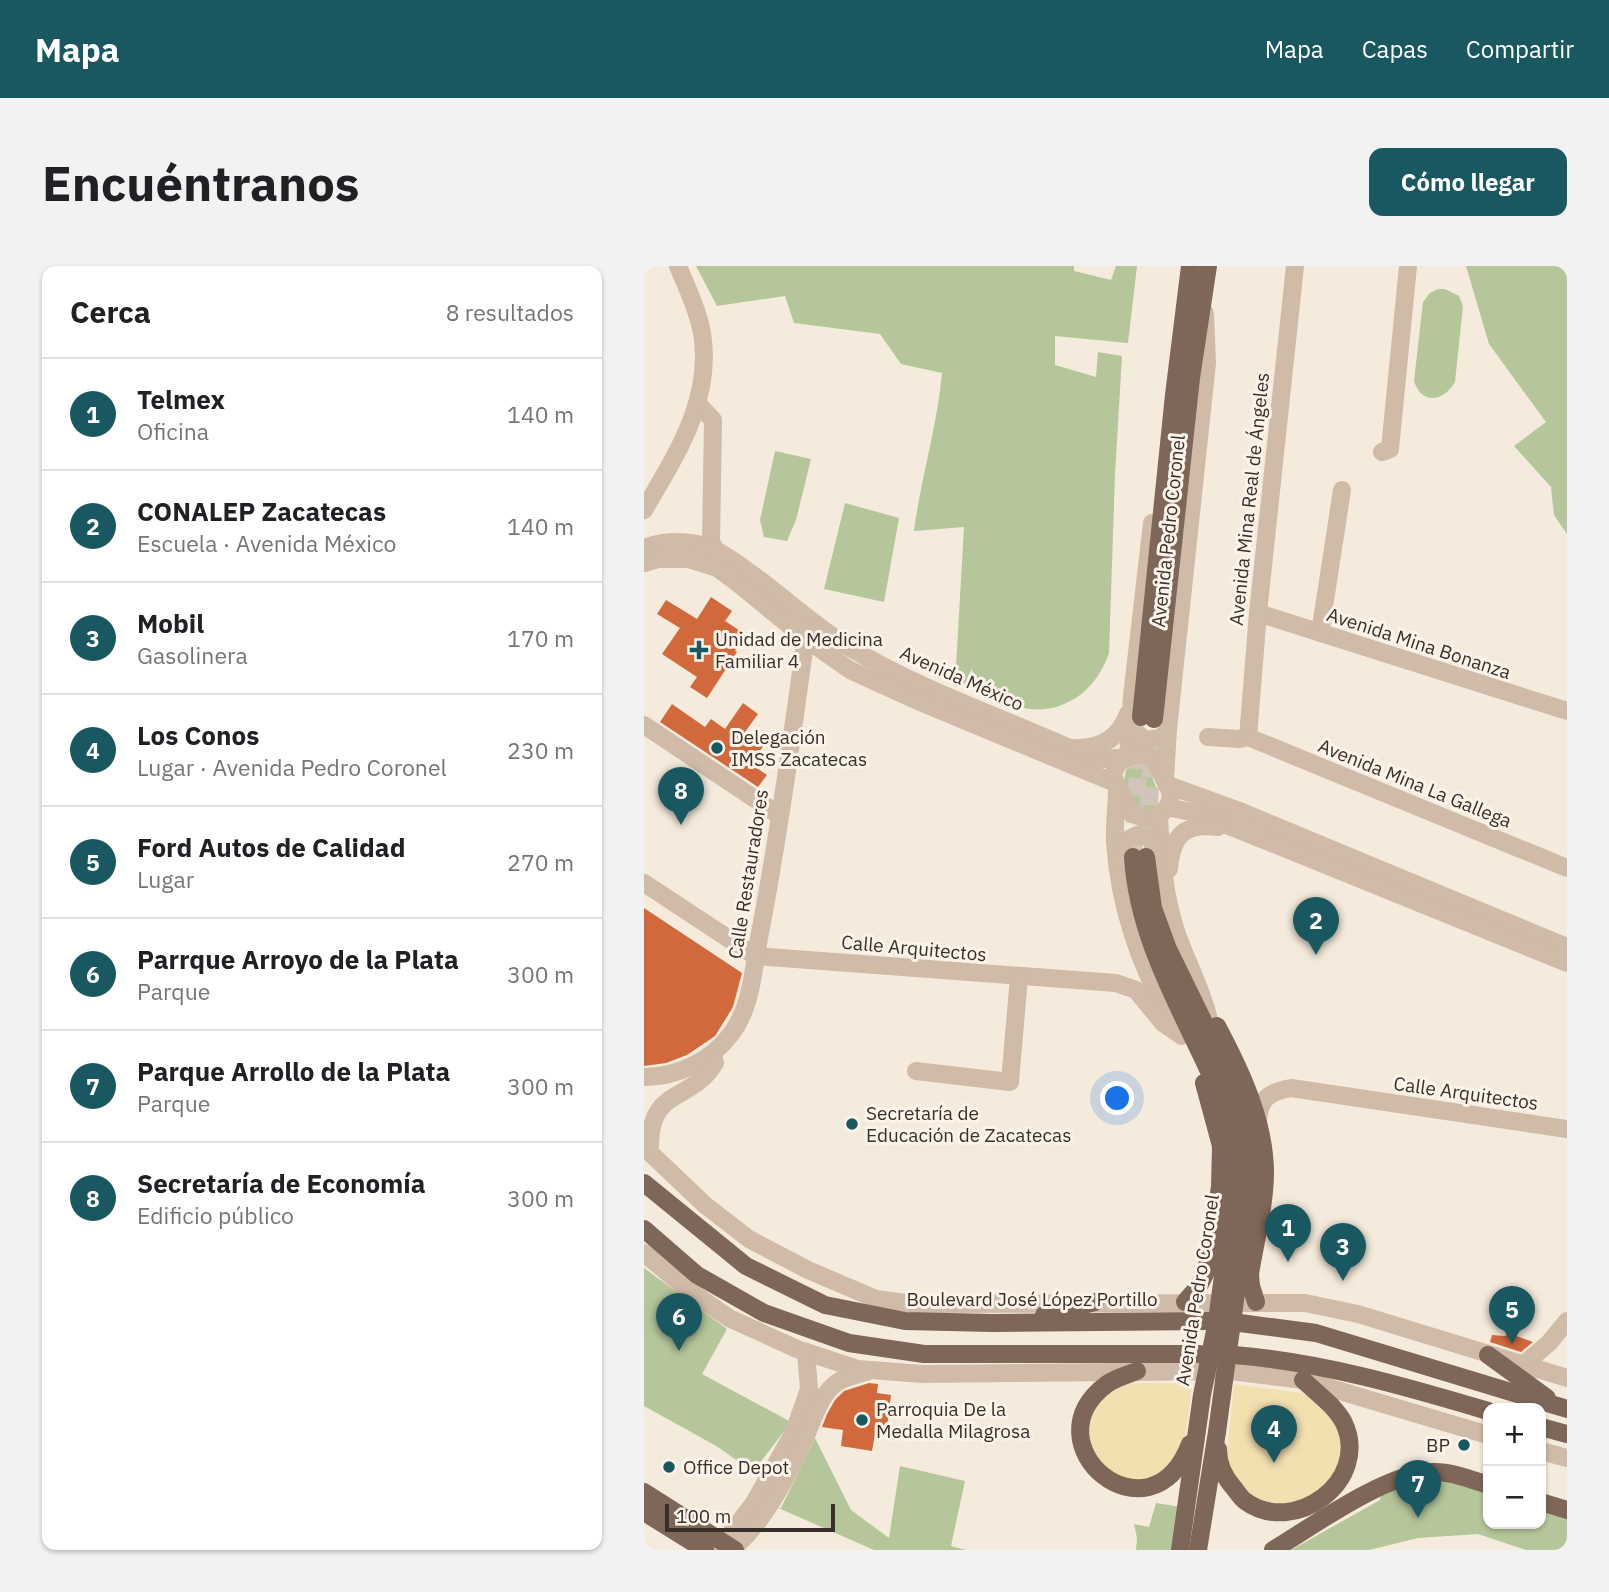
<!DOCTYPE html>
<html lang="es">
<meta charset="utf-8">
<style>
:root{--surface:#fff;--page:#f2f2f2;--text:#202124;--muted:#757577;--line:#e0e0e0;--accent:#195861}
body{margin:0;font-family:"IBM Plex Sans",sans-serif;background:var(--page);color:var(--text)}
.controls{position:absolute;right:21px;bottom:21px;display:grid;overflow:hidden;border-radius:14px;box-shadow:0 2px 5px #0004}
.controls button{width:63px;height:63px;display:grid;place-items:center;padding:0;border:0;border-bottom:2px solid var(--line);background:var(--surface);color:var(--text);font:35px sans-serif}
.scale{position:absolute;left:21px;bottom:18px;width:170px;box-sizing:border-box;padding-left:7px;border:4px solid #3a2f28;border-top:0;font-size:19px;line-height:24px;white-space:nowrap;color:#3a2f28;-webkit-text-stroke:5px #fcf4ea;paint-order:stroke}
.you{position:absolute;left:474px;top:833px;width:24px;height:24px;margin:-18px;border:5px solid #fff;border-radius:50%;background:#1a73e8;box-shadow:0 0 0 10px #1a73e833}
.badge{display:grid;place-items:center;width:46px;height:46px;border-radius:50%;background:var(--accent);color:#fff;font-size:23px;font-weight:700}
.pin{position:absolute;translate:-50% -58px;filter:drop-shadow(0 2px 4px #0008)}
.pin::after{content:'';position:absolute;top:37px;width:24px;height:21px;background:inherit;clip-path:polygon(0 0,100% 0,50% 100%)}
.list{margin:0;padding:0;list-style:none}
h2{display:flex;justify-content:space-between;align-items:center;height:91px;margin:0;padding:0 28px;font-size:30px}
h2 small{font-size:23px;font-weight:400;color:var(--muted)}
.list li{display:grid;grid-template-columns:46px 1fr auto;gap:21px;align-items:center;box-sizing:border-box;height:112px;padding:0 28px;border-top:2px solid var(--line)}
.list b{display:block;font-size:26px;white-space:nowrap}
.list p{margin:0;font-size:23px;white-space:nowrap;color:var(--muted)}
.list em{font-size:23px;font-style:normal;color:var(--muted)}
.map{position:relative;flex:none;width:923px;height:1284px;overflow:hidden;border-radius:14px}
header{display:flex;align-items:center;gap:42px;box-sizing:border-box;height:98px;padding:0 35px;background:var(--accent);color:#fff}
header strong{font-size:33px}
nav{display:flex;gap:38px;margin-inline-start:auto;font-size:24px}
.intro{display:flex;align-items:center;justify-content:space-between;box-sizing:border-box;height:168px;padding:0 42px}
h1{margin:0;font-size:49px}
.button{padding:18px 32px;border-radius:14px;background:var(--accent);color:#fff;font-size:24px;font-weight:700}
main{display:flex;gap:42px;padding:0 42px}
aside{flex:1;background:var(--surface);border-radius:14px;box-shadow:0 2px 5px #0004}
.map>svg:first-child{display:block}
</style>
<header>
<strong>Mapa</strong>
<nav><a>Mapa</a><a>Capas</a><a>Compartir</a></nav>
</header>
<div class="intro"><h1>Encuéntranos</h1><a class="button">Cómo llegar</a></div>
<main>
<aside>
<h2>Cerca<small>8 resultados</small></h2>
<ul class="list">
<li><span class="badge">1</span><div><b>Telmex</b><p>Oficina</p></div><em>140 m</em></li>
<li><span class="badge">2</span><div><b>CONALEP Zacatecas</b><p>Escuela · Avenida México</p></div><em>140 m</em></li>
<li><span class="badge">3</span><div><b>Mobil</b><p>Gasolinera</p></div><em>170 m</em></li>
<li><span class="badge">4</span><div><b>Los Conos</b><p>Lugar · Avenida Pedro Coronel</p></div><em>230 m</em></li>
<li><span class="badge">5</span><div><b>Ford Autos de Calidad</b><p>Lugar</p></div><em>270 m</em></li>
<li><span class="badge">6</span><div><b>Parrque Arroyo de la Plata</b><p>Parque</p></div><em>300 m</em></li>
<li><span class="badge">7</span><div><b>Parque Arrollo de la Plata</b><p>Parque</p></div><em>300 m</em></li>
<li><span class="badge">8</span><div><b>Secretaría de Economía</b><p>Edificio público</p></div><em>300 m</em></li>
</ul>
</aside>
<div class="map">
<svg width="923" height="1284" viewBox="0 0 923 1284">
<rect width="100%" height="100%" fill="#f5ebdc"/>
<g fill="#b5c69a">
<path d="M52,0H430V5L467,14L472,0H493L484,77L411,70V99L452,111L454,86L478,90L471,209L465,387C442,455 364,463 327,403L325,419L311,418L320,261L270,265C277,212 293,161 298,107L257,98L236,68L150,57L141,30L73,40Z"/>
<polygon points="822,0 923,0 923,268 910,249 907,221 870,180 902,156 845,78"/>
<path d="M794,23H801L815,30L819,40L811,116C800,135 778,140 770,115L779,36L786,27Z"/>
<polygon points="131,185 167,193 152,254 143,275 120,271 116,254"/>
<polygon points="201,237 255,252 240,336 180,323"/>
<path d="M495,498C508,504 519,531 511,543H494L480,515L482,504L487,499Z"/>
<polygon points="0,1002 83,1063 58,1108 147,1156 109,1206 74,1181 0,1140"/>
<polygon points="171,1172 207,1244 245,1272 256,1200 321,1215 307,1280 322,1284 230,1284 132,1241 137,1242"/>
<polygon points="786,1211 844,1223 844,1258 897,1258 897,1240 923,1247 923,1284 882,1284 834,1268 774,1272 725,1284 647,1284 736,1234 737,1225"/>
<polygon points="512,1237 537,1241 531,1284 492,1284 493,1272 490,1258 505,1261"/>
</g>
<g fill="#f3e0b0">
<path d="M490,1117H548C546,1133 544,1168 537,1181C533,1189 525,1202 518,1207C494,1222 454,1210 445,1183C444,1178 445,1171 445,1166C444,1138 463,1122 490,1117Z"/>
<polygon points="590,1118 658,1127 675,1136 689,1150 697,1168 698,1188 693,1207 666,1234 628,1239 609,1231 596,1219 586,1203 583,1185"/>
</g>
<g fill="#d2693d">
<polygon points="67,331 88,345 81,355 101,368 91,385 93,386 63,432 46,421 53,411 18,388 36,362 13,348 22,334 53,353"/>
<polygon points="99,437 114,448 101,466 120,479 107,498 123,509 114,521 16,456 28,438 61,461 67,453 81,463"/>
<polygon points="0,642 98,707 89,741 71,770 43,789 22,797 0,800"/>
<polygon points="867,1068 889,1076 877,1086 846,1076 848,1069 860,1070"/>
<polygon points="225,1117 234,1118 233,1127 247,1129 242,1169 231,1168 228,1185 197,1180 199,1164 178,1161 183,1148 191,1134 200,1125"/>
</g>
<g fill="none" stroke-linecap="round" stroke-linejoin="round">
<g stroke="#d0c5b8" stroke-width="18" stroke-dasharray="18 9" stroke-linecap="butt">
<polyline points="503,566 510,458"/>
<polyline points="489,584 496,475"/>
</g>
<g stroke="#cfbba7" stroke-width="18">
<polyline points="53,137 69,154 67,276 73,286"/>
<polyline points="738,186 746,183 764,0"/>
<path d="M0,244C32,189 69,134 58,67C54,44 43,22 34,0"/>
<path d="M0,282C21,274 46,274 67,282C83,289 98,301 112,311C143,334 172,361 205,381C279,426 363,453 441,489L460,493L484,491L488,430L508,257"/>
<polyline points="0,297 14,293 44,293 73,302 91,315 162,373 206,404 276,436 471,517"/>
<polyline points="614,347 923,445"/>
<polyline points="676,367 698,224"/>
<polyline points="487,452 489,464 501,474 517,472 524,463"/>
<polyline points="0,459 135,549"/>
<polyline points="564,471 595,473 604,471"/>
<polyline points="604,471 614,347 651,0"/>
<polyline points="604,471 923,602"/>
<path d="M431,482C457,483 475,472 484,448"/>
<path d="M497,488L509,492L527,527C526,549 506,558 487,547L469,511C471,496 483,489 497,488Z"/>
<polyline points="521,513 524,463 563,97 561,47"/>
<polyline points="524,519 598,546 923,681"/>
<path d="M473,522C473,540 470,558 471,576C475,639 496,702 529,756"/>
<polyline points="523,541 551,547 593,563 923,697"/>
<path d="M515,550C517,591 520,631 534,671C546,703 562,733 568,767"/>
<polyline points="475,593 481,575 493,569 506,572 514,590"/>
<path d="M525,603C528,569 540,557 574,561"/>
<polyline points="0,617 111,690 472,717 492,724 519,757 538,770"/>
<polyline points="272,805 366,816 375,711"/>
<path d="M0,811C33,811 67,795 87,768C109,739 109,701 116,667C135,567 149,464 163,363"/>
<path d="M614,858C614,834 624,826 647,822L923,863"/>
<polyline points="0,881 61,939 105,973 164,1004 232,1033 270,1038 661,1037 714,1048 923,1112"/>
<path d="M6,886C4,819 45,839 71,797L69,788"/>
<polyline points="0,987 43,1023 85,1052 153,1083 214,1103 278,1108 587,1105 659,1114 844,1169"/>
<polyline points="879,1099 905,1077 923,1055"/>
<polyline points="897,1185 923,1192"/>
<polyline points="74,1284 110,1237 150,1166 165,1123 162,1086"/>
<path d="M87,1284C119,1258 142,1213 159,1176C169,1156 175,1128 194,1116C203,1110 216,1108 225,1105"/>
</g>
<g stroke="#7e6658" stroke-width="18">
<polyline points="497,451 530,129 546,0"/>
<polyline points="510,453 547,112 564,0"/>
<path d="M489,591C494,676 540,747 573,823L588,870L591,919L573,1055L558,1129L536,1284"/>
<polyline points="502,591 509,642 524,683 570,777 589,823 601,864 605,893 604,939 573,1166 554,1284"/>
<path d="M573,760C597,805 621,856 621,907C621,938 611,977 606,1008L607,1020L612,1036"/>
<polyline points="0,917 102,1000 181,1039 261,1055 348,1057 564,1055"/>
<polyline points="0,963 53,1009 120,1047 205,1077 280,1088 556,1088"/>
<polyline points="541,1036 555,1020 562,1006 576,921 577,880 560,817"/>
<polyline points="400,1049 451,1036"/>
<polyline points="596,1057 672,1067 923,1143"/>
<path d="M590,1089C677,1096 760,1120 844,1145"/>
<polyline points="844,1089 903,1132"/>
<path d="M493,1105C483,1109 471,1112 463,1118C382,1178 506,1282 546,1178"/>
<polyline points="897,1161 923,1168"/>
<path d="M574,1183C574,1198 580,1211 590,1222C593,1226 597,1232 601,1235C650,1271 727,1215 700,1157C691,1140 673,1127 659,1114"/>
<polyline points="0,1226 91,1284"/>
<polyline points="897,1236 923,1244"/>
<polyline points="0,1246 61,1284"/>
<path d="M629,1284C669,1260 742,1207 787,1206C806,1205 826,1213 844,1219"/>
</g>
</g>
<g fill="#195861" stroke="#fcf4ea" stroke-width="2.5">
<path d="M51.5 373.5h7v7h7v7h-7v7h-7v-7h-7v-7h7z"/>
<circle cx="73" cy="482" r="7"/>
<circle cx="208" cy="858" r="7"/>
<circle cx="218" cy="1154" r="7"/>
<circle cx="820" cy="1179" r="7"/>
<circle cx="25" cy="1201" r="7"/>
</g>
<g text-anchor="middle" stroke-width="6" stroke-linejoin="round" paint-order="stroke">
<g font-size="19" fill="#3a2f28" stroke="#fcf4ea">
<text transform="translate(605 233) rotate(-84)" y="7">Avenida Mina Real de Ángeles</text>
<text transform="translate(524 265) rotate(-84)" y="7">Avenida Pedro Coronel</text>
<text transform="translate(775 377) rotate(18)" y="7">Avenida Mina Bonanza</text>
<text transform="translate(318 412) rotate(24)" y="7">Avenida México</text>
<text transform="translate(771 517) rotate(22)" y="7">Avenida Mina La Gallega</text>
<text transform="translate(104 608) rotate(-81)" y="7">Calle Restauradores</text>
<text transform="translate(270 682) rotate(5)" y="7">Calle Arquitectos</text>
<text transform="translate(822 827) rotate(8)" y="7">Calle Arquitectos</text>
<text transform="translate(553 1024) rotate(-81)" y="7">Avenida Pedro Coronel</text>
<text x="388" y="1040">Boulevard José López Portillo</text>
</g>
<g font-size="19" fill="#3a2f28" stroke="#fcf4ea" text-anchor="start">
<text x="71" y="380">Unidad de Medicina<tspan x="71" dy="22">Familiar 4</tspan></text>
<text x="87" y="478">Delegación<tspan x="87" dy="22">IMSS Zacatecas</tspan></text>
<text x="222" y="854">Secretaría de<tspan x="222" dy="22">Educación de Zacatecas</tspan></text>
<text x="232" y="1150">Parroquia De la<tspan x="232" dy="22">Medalla Milagrosa</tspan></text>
<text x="806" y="1186" text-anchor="end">BP</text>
<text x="39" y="1208">Office Depot</text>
</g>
</g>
</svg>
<div class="controls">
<button>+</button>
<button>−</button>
</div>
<div class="scale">100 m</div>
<div class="you"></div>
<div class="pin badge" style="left:644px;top:996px">1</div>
<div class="pin badge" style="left:672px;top:689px">2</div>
<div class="pin badge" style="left:699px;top:1015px">3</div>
<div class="pin badge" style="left:630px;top:1197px">4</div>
<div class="pin badge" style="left:868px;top:1078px">5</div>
<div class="pin badge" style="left:35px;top:1085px">6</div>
<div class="pin badge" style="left:774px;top:1252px">7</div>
<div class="pin badge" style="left:37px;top:559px">8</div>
</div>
</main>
